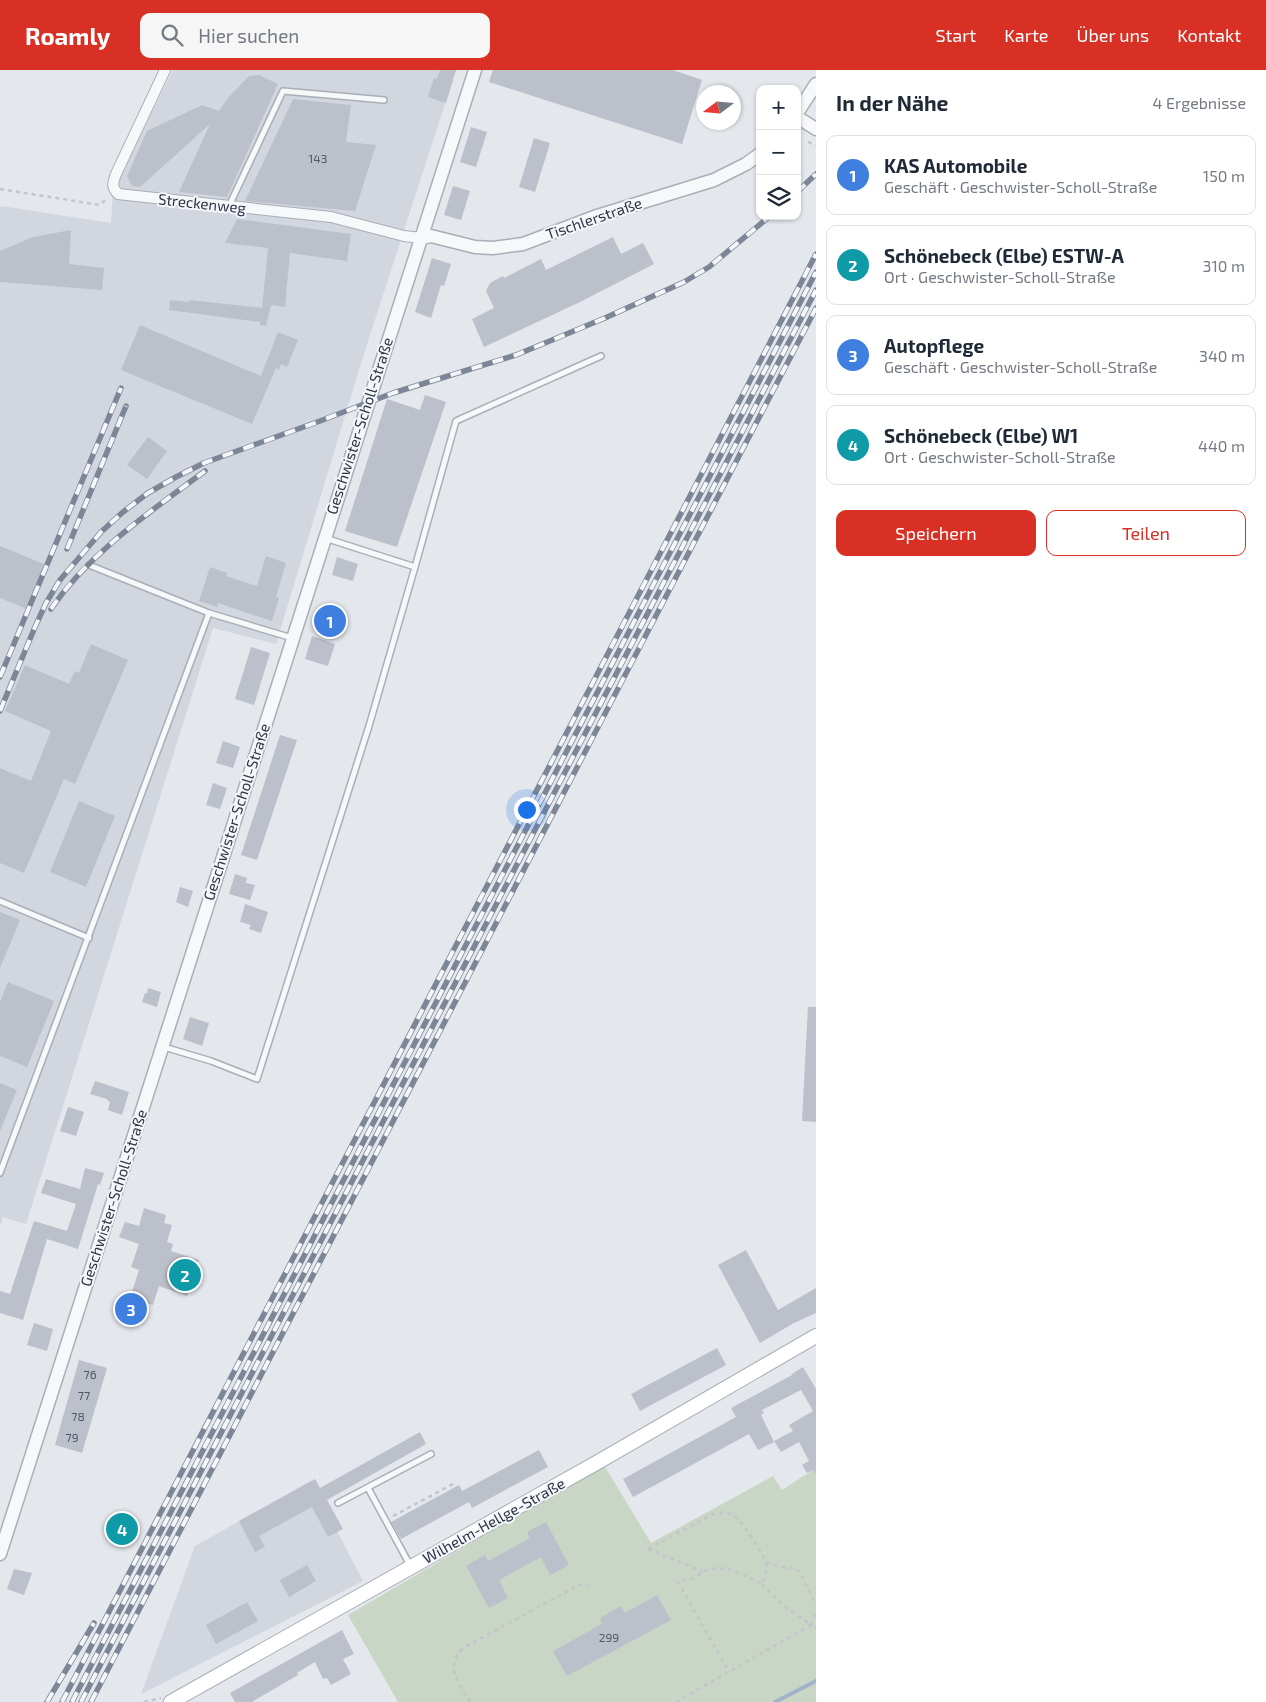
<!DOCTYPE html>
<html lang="de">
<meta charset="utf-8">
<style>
:root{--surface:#fff;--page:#f6f6f7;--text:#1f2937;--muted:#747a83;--line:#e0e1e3;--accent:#d93025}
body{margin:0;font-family:"Exo 2",sans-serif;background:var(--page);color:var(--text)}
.controls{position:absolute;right:15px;top:15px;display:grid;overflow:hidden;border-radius:10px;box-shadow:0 1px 4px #0004}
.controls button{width:45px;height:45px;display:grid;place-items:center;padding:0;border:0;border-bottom:1px solid var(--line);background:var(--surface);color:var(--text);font:25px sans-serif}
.compass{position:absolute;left:696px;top:15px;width:45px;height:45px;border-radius:50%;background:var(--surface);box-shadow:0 1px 4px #0004;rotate:254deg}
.you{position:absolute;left:526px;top:739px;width:18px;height:18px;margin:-12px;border:4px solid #fff;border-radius:50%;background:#1a73e8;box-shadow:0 0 0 8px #1a73e833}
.badge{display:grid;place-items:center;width:32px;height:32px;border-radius:50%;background:var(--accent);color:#fff;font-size:16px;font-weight:700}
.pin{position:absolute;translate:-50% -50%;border:2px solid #fff;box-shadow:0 1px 5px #0006}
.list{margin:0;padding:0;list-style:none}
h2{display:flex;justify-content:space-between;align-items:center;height:65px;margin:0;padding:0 20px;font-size:21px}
h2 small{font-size:16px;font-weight:400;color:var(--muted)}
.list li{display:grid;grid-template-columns:32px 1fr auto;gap:15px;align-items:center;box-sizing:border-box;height:80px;margin:0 10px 10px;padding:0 10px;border:1px solid var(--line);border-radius:10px}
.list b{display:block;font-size:19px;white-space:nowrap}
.list p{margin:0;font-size:16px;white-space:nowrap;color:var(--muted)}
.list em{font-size:16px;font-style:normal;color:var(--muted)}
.actions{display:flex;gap:10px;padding:15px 20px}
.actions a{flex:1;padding:11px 0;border:1px solid var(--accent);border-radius:10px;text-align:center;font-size:18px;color:var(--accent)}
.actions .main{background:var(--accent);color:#fff}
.icon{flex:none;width:28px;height:28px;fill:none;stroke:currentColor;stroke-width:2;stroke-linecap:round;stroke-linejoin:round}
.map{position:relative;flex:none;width:816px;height:1632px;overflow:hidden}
header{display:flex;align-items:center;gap:30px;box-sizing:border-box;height:70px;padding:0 25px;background:var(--accent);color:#fff}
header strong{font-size:24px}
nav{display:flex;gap:28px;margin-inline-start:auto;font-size:18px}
.search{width:350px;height:45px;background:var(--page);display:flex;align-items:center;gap:12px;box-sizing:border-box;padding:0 18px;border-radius:10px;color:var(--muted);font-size:19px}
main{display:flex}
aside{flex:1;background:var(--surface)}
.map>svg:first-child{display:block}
</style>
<header>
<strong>Roamly</strong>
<div class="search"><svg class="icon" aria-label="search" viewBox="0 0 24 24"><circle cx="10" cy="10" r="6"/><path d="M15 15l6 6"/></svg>Hier suchen</div>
<nav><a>Start</a><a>Karte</a><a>Über uns</a><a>Kontakt</a></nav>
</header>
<main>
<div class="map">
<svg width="816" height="1632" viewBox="0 0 816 1632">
<rect width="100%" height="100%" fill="#e4e7ec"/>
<g fill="#d2d6de">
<polygon points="173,0 456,0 361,293 276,574 213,558 26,1154 3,1147 0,1156 0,138 1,136 111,153 113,120"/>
<polygon points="311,1411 363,1511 141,1624 195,1476"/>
</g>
<polygon fill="#c9d6c5" points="604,1395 651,1473 773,1406 782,1420 816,1398 816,1632 398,1632 348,1545"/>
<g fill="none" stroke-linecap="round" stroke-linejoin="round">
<polyline stroke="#9fb4cc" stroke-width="4" points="775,1632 816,1611"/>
</g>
<g fill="#bbc0ca">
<polygon points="440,0 456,0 446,33 428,27 434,8 437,9"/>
<polygon points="493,0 673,0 702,10 682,74 489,12"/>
<polygon points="259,5 278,14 227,127 179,122 210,54 140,117 132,116 127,106 147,61 202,35 219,41 228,28 249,6"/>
<polygon points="293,29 351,35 346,72 376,75 355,141 245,131"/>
<polygon points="471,57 487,62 476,97 460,92"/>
<polygon points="534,68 550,73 535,122 519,117"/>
<polygon points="453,116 470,121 461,150 444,145"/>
<polygon points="237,149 351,164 347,191 290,183 285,237 271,235 266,256 260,255 260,252 169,240 170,230 189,232 189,230 262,238 268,178 225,173"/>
<polygon points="71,160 69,194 104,198 102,220 0,212 0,181 33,167"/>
<polygon points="613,167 621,184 643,173 654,194 580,232 484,277 472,249 494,238 486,221 490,213 503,206 504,208 541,189 546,200"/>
<polygon points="432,188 451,194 444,216 441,215 431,248 415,242"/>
<polygon points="140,255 261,306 278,262 298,270 287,297 281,294 279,300 276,298 252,354 121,300"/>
<polygon points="425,325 446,332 397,477 345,461 387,329 420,340"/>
<polygon points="148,367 167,381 147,409 127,395"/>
<polygon points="0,476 46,495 27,539 0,528"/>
<polygon points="266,486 286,493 276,527 279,528 272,551 218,533 217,537 199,531 210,497 227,503 226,506 257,516"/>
<polygon points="337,487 358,494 353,511 332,505"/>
<polygon points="312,566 335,574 328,596 305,589"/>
<polygon points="91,574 128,590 75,714 64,709 24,803 0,793 0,698 31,711 51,661 5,641 25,595 69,614 75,601 79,603"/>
<polygon points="251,577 270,583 254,635 235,629"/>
<polygon points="280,665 297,670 257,790 241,785"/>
<polygon points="223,671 240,677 233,698 216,693"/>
<polygon points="213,713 227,718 220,739 206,735"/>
<polygon points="79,731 115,746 86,817 50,802"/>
<polygon points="235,804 247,808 246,813 255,815 250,830 229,824"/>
<polygon points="180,817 193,821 188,837 176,832"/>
<polygon points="245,834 268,842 261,863 249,859 251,855 240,852"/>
<polygon points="0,842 20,850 0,898"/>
<polygon points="8,912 54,931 27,997 0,986 0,932"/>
<polygon points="148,918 161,922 157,937 142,932 145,923 147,923"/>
<polygon points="808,937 816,937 816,1052 802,1051"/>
<polygon points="190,947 209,953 202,976 183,969"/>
<polygon points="95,1011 129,1022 122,1045 108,1040 110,1032 107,1030 107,1029 90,1024"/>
<polygon points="0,1013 17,1020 0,1061"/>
<polygon points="68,1037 84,1042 76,1066 60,1061"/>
<polygon points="85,1098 104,1103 100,1115 98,1114 78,1179 47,1169 23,1250 0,1243 0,1221 10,1224 34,1151 67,1161 76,1134 41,1123 46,1109 80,1119"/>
<polygon points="144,1138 166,1145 164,1153 172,1155 167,1172 173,1174 171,1181 199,1190 187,1226 159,1216 153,1235 130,1228 139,1200 131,1197 139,1174 119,1167 125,1152 139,1156"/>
<polygon points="746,1180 778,1240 816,1218 816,1243 794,1253 760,1273 718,1195"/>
<polygon points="34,1253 53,1259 47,1281 27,1275"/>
<polygon points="717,1278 726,1295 640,1341 631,1324"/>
<polygon points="79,1290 107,1298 82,1383 55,1375"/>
<polygon points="803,1297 816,1319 816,1405 813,1400 807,1403 802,1395 809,1391 799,1372 781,1382 774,1371 793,1361 789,1355 813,1341 801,1320 762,1340 764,1343 761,1345 774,1372 758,1380 749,1364 633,1427 623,1409 736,1347 731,1338 792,1305 792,1304"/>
<polygon points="420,1362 426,1374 327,1430 343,1459 328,1467 312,1437 259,1466 265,1477 255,1482 239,1451 315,1409 320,1418"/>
<polygon points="539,1380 548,1397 472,1438 469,1432 401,1469 391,1452 459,1415 462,1421"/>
<polygon points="546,1452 569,1495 550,1505 541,1487 499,1510 508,1528 489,1538 466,1496 485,1485 488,1491 530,1468 527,1462"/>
<polygon points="307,1495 316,1511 289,1527 280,1510"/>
<polygon points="14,1499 32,1503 24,1525 7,1519"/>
<polygon points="657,1525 671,1550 567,1606 553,1581 602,1554 600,1548 621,1536 625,1543"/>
<polygon points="247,1532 258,1551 216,1574 206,1555"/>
<polygon points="342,1560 354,1584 343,1589 351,1604 331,1615 327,1608 323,1609 315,1592 297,1603 298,1605 252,1632 235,1632 230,1623"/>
</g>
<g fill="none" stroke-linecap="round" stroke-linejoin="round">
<g stroke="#a9aeb7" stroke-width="8">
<g id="service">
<polyline points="229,136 283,21 384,30"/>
<polyline points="325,468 415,497 456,351 601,286"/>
<polyline points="89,495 209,543 292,568"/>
<polyline points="0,831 89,868"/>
<polyline points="164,977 211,991 257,1009 369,656 415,497"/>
<polyline points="0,1103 209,543"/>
<polyline points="368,1418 411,1497"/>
<polyline points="338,1433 431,1384"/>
</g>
</g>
<g stroke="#a9aeb7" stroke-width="12">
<path id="minor" d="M165,0L116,104C113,112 111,117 118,124L331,147L404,166L421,168"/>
</g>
<g stroke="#a9aeb7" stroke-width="15">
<g id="tertiary">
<polyline points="797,43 816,14"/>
<polyline points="797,47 816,59"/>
<polyline points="421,168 431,166 475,177 493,178 523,174 594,147 714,110 746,94 760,84"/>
<polyline points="0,1484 475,0"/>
</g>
</g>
<g stroke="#a9aeb7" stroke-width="16">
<polyline id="secondary" points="171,1632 598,1392 816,1266"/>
</g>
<g stroke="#c2c5cb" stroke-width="2.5" stroke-dasharray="4 4" stroke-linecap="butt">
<polyline points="808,72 816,75"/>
<polyline points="0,119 100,135 107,128"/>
<polyline points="393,1446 453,1414"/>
<path d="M648,1479L713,1444C720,1443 727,1442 733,1445C741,1449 765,1486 766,1494C767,1502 765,1507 762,1514C745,1506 723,1492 704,1501C701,1502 700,1504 698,1506C692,1510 684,1510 678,1512L729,1602"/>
<polyline points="648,1479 702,1501"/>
<polyline points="766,1492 778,1497 794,1498 799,1501 816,1535"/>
<polyline points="762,1514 783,1535 811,1555 816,1541"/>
<polyline points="144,1632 161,1628"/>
<path d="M470,1632C459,1613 444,1597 463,1578L579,1515L588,1516"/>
<polyline points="676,1632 811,1555 816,1558"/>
</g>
<use href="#service" stroke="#f7f8fa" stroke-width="5"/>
<use href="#minor" stroke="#f7f8fa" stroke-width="10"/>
<use href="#tertiary" stroke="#f7f8fa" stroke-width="12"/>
<use href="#secondary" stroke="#fff" stroke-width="14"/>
<g stroke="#7d8696" stroke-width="5.5">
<g id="rail">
<polyline points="797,122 816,104"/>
<polyline points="67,479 126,336"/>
<path d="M51,539C90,482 150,442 205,401"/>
<polyline points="0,607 121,318"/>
<polyline points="0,641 35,557 46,533 60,510 101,462 123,442 148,423 176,407 204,393 320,351 393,323 516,285 605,248 684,212 709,197 770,146"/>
<polyline points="47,1632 94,1553"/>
<polyline points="62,1632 816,184"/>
<polyline points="72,1632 816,202"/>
<polyline points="81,1632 816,220"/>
<polyline points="91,1632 816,238"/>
</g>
</g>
<use href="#rail" stroke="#f4f6f9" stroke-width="4" stroke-dasharray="11" stroke-linecap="butt"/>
</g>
<g text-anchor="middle" stroke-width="4" stroke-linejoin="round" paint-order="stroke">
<g font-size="12" fill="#4f5766">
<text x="318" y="93">143</text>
<text x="90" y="1309">76</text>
<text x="84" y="1330">77</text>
<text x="78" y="1351">78</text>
<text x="72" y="1372">79</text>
<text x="609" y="1572">299</text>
</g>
<g font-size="15" fill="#2b3445" stroke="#f4f6f9">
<text transform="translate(202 134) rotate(6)" y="5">Streckenweg</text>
<text transform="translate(594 149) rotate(-19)" y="5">Tischlerstraße</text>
<text transform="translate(360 356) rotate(-72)" y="5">Geschwister-Scholl-Straße</text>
<text transform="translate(237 742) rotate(-72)" y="5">Geschwister-Scholl-Straße</text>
<text transform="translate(114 1128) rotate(-72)" y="5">Geschwister-Scholl-Straße</text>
<text transform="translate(494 1451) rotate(-29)" y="5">Wilhelm-Hellge-Straße</text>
</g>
</g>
</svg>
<div class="controls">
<button>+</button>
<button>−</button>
<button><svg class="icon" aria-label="layers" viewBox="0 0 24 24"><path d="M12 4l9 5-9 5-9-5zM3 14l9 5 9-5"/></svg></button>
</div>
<svg class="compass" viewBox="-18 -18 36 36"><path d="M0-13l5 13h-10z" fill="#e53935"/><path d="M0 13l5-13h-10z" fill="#747a83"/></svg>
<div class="you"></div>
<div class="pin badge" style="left:330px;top:551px;background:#3f7fe0">1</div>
<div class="pin badge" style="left:185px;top:1205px;background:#0f9aa8">2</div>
<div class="pin badge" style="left:131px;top:1239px;background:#3f7fe0">3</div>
<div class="pin badge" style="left:122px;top:1459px;background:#0f9aa8">4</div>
</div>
<aside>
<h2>In der Nähe<small>4 Ergebnisse</small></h2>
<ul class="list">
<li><span class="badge" style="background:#3f7fe0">1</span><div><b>KAS Automobile</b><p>Geschäft · Geschwister-Scholl-Straße</p></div><em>150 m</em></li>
<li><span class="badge" style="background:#0f9aa8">2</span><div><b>Schönebeck (Elbe) ESTW-A</b><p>Ort · Geschwister-Scholl-Straße</p></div><em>310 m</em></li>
<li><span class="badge" style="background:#3f7fe0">3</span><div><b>Autopflege</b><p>Geschäft · Geschwister-Scholl-Straße</p></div><em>340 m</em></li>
<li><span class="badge" style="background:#0f9aa8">4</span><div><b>Schönebeck (Elbe) W1</b><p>Ort · Geschwister-Scholl-Straße</p></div><em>440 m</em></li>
</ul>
<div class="actions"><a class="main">Speichern</a><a>Teilen</a></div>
</aside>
</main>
